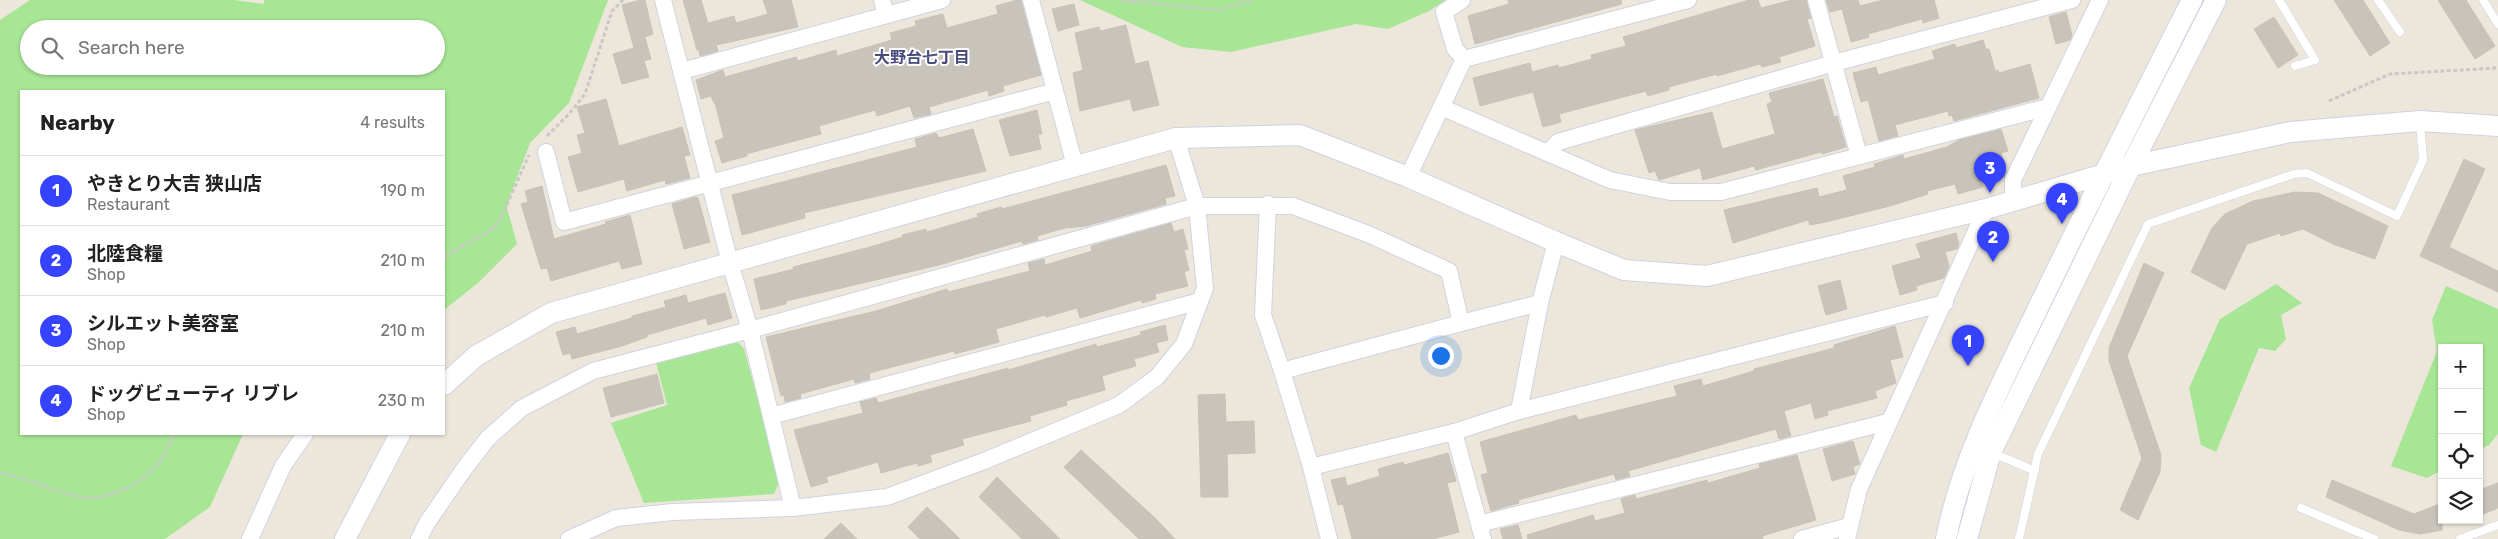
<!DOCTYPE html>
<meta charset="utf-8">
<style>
:root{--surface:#fff;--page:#f2f2f2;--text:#222;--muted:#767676;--line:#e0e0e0;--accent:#3543ff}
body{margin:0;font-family:Rubik,"Noto Sans JP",sans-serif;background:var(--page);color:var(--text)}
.controls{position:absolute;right:15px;bottom:15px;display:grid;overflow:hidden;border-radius:0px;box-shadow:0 1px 4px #0004}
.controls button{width:45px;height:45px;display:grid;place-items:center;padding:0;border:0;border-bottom:1px solid var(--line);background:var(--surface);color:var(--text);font:25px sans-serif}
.you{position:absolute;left:1440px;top:355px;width:18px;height:18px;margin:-12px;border:4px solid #fff;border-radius:50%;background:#1a73e8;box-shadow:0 0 0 8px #1a73e833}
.badge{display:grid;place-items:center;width:32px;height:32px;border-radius:50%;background:var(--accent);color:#fff;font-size:16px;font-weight:700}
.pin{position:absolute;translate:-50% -41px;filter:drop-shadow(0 1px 2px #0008)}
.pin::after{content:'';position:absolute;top:26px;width:18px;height:15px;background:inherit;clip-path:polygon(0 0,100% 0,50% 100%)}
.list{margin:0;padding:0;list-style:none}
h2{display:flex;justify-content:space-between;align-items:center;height:65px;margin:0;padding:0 20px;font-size:21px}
h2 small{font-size:16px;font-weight:400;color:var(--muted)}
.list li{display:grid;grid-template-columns:32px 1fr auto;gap:15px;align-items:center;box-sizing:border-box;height:70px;padding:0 20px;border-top:1px solid var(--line)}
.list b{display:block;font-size:19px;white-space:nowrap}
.list p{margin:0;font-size:16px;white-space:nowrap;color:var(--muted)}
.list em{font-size:16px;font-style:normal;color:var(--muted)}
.icon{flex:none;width:28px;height:28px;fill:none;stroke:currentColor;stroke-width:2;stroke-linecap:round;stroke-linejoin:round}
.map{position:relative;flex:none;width:2498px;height:539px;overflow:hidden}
.search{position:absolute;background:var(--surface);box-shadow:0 1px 4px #0004;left:20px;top:20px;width:425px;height:55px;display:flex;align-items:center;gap:12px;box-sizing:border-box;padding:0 18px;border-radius:28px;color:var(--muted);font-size:19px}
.panel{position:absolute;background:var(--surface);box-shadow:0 1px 4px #0004;left:20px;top:90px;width:425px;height:345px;border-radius:0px}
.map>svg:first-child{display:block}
</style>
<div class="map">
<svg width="2498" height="539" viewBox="0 0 2498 539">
<rect width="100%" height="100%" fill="#ede7db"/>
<g fill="#a7e695" fill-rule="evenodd">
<path d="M30,0H234L264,4V0H608L569,103L530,143L510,196L507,208L517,244L478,283L444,310V91H21V434H243L210,507L165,539H0V20ZM29,29H436V66H29Z"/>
<polygon points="1080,0 1446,0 1429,11 1388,29 1356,24 1231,52 1182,47"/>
<polygon points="2276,284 2302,303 2281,315 2286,339 2275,351 2259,348 2216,452 2201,445 2189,388 2220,319"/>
<polygon points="2446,286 2498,309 2498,434 2489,445 2479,450 2479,348 2442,348 2442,470 2427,478 2391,466 2437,351 2432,320"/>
<polygon points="733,342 739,343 744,349 779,476 779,483 774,494 644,503 611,423 667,405 656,362"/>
</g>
<g fill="#c8c4bb" stroke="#c8c3b5">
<polygon points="640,0 645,0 653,34 645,37 651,59 644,61 649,77 622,84 613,54 634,48 622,5"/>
<polygon points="683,0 701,0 708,23 734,16 736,23 768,14 763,0 791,0 798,27 716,45 718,51 700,56 699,50 697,50"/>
<polygon points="1017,0 1021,0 1041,75 1003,86 1004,91 989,96 988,90 929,107 931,114 914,118 910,106 877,116 875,110 819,126 821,134 746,154 747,156 722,163 715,141 724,138 715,103 714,103 711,96 701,99 696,80 723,70 725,77 796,57 798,61 836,50 837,56 892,40 890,33 916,26 915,21 943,14 947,28 998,14 996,6"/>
<polygon points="1508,0 1621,0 1622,4 1475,44 1468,16 1509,4"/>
<polygon points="1749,0 1758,0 1761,8 1792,0 1806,0 1811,18 1807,19 1815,46 1779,57 1781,62 1762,67 1760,64 1717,76 1717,74 1669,87 1669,90 1648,96 1646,91 1559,114 1561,122 1543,127 1533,92 1480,106 1473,78 1530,63 1532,72 1558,65 1559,68 1592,59 1591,55 1626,46 1623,37"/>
<polygon points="1826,0 1858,0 1860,6 1883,0 1934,0 1939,18 1923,23 1922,19 1868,34 1869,37 1851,42 1842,9 1830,12"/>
<polygon points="2334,0 2363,0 2390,43 2370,56"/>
<polygon points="2438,0 2466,0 2495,46 2475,59"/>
<polygon points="1074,4 1079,25 1058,31 1052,9"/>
<polygon points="2066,12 2072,35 2070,40 2056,44 2049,17"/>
<polygon points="2274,17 2298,55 2278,68 2254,29"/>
<polygon points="1126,25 1135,64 1148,61 1159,105 1133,111 1130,99 1080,111 1073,73 1083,70 1075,33 1099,27 1100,31"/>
<polygon points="1983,40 1986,49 1989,49 1995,71 1998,70 1999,73 2030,64 2039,98 1954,121 1952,115 1949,116 1948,111 1895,125 1898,136 1879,141 1868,100 1861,102 1853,73 1876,67 1878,75 1935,59 1932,51 1955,44 1956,48"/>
<polygon points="1823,79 1834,117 1837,116 1846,147 1822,154 1821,152 1756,170 1754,166 1703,180 1700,168 1659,180 1655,171 1649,173 1635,130 1712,112 1722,149 1775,134 1767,104 1772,102 1769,93"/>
<polygon points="606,99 619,146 682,127 690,155 684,156 690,178 666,184 665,180 627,191 624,179 578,192 568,157 582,153 577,135 585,133 577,107"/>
<polygon points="1037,110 1042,134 1038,134 1041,149 1010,156 999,120"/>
<polygon points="973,129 986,171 804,213 805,218 742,235 732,195 917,147 915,139 919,138 936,133 939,138"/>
<polygon points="2001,129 2008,151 2001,153 2006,171 2004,177 1982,183 1983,187 1958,194 1955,184 1927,191 1928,194 1890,206 1826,222 1810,225 1808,220 1733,243 1724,210 1817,188 1819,197 1847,190 1843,176 1875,167 1874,164 1903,155 1904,159 1947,147 1959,140"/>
<polygon points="2464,159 2485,169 2449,247 2498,271 2498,292 2420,256"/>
<polygon points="1166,165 1175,196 1165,198 1166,204 1086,226 1065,228 1037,236 1038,240 1023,244 1022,241 939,265 786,301 786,304 761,310 754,279 794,269 793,267 870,247 903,237 902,235 926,229 927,232 978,217 977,214 1001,207 1002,209"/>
<polygon points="542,186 554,239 606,224 605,222 630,215 642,264 622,269 619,261 551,281 547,268 541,269 521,204 528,202 525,191"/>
<polygon points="2295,192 2318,193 2388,226 2375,259 2333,244 2303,229 2281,236 2280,233 2247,244 2225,290 2191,272 2212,228 2225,214 2253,201"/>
<polygon points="695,197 698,198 710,242 684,249 672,204"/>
<polygon points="1171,223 1174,232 1183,229 1188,249 1184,250 1189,270 1184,272 1188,286 1155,294 1156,299 1142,303 1141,300 1080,318 1077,308 1046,317 1045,315 996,329 999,342 955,354 954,351 873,372 869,374 870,379 855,383 854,379 800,394 801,398 785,402 784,395 781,396 766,337 876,311 947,289 948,292 1030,271 1028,263 1044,259 1045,265 1092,251 1091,246"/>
<polygon points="1956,233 1959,244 1957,249 1945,252 1949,266 1944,278 1916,286 1917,290 1900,295 1892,266 1921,258 1916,244"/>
<polygon points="2144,263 2164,273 2127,356 2161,455 2160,472 2138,520 2120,510 2142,458 2109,361 2109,348"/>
<polygon points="1840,280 1847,309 1826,315 1818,286"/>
<polygon points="725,293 732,318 708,325 706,318 647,335 647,337 622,346 572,359 570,353 563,355 556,332 575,327 577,334 632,318 632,316 666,307 664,301 686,295 688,303"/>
<polygon points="1165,325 1168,340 1156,343 1159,352 1134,359 1136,366 1102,376 1105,390 1066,401 1067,405 1030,416 1031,421 962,439 964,445 930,455 932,462 918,466 917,463 881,473 878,462 826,477 828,482 811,487 794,430 863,413 860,402 876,398 878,403 1008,368 1008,370 1096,344 1097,347 1141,335 1140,332"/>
<polygon points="1895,326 1903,357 1890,360 1896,383 1875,391 1877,398 1827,411 1828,415 1815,419 1811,403 1784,411 1791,436 1779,439 1776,429 1628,471 1630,476 1616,480 1614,474 1518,500 1519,503 1491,511 1481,475 1488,473 1480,442 1576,415 1578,420 1677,396 1674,386 1701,379 1703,386 1754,371 1754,369 1834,348 1834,345"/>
<polygon points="657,374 664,403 611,417 603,388"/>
<polygon points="1225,394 1226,422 1254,421 1255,453 1227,454 1228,497 1201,497 1198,395"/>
<polygon points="1853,441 1860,464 1853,467 1855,474 1832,481 1823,449"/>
<polygon points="1081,450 1155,518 1175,539 1139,539 1064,467"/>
<polygon points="1448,453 1456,481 1447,483 1459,532 1433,539 1352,539 1343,504 1338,505 1331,480 1345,477 1347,486 1380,476 1378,469 1403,462 1404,465"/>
<polygon points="1797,455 1816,520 1762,536 1763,539 1528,539 1527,535 1593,515 1595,521 1625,513 1621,499 1635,495 1636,499 1707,480 1708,483 1760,468 1759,464"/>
<polygon points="997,477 1060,539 1022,539 979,497"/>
<polygon points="2332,480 2414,514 2442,503 2442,530 2420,534 2399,530 2326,497"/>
<polygon points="2498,483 2498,508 2479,516 2479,490"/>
<polygon points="927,507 960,539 920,539 908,527"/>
<polygon points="841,523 857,539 824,539"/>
<polygon points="1518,525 1522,539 1503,539 1500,529"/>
</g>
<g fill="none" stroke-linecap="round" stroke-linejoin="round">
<g stroke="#d0d2e3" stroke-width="9">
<g id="service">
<polyline points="2279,0 2315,60 2295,66"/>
<polyline points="2378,0 2400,32"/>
<polyline points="2483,0 2498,24"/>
<polyline points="1993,453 2035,471"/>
<polyline points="2301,508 2374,539"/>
<polyline points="2019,539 2038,454 2148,224 2294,174 2307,173 2397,216 2423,160 2420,122"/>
<polyline points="2460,539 2498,525"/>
</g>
</g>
<g stroke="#d0d2e3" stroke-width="18">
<g id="minor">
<polyline points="663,0 730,263 750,330 793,508"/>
<polyline points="882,0 886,15"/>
<polyline points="1031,0 1075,166"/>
<polyline points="1462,0 1444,12 1455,49 1464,59"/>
<polyline points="1816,0 1859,156"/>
<polyline points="682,71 942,0"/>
<polyline points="1441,107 1610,180 1670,192 1721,192 2048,107"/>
<polyline points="546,152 564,222 1055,91"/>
<polyline points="1548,153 1558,142 1834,63 2072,0"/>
<polyline points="1408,177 1464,59 1688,0"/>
<polyline points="2013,201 2013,180 2100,0"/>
<polyline points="1268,204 1263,315 1282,371 1461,323"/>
<polyline points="1282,371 1311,467 1454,432 1519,411 1945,303"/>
<polyline points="1519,411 1540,303 1556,242"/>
<polyline points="771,416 1200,301"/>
<polyline points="1454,432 1479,524 1888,422"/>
<polyline points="1311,467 1329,539"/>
<polyline points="1479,524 1483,539"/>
<polyline points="250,539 283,466 305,434"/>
<polyline points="419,539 427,523 464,469 488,438 522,408 593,371 750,330 1197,206 1293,206 1368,234 1449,271 1461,323 1540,303"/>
<polyline points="569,539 616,518 673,512 793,508 887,497 984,461 1119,405 1157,377 1184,344 1205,288 1197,206 1176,138"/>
<polyline points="1802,539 1849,526"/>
<polyline points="1847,539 1859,489 1986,209"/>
</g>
</g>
<g stroke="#d0d2e3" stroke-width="22">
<g id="tertiary">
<polyline points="444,385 476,356 551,313 1176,138 1300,135 1408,177 1556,242 1624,270 1707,276 1986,209 2131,166 2290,132 2420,121 2498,126"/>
<polyline points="345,539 400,434"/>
<path d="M1946,539C1962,457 2002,383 2038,308C2088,205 2140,102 2192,0"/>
<polyline points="1967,539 1991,452 2131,166 2216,0"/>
</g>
</g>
<g stroke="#c8c8c8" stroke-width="3" stroke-dasharray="4 2.5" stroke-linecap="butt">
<polyline points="1120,0 1217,10 1252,0"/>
<polyline points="2329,101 2390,74 2498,68"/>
<polyline points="547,136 569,114 585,94 612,11 623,0"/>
<polyline points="444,257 493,229 501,218 529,155"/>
<path d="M0,473C28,478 54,492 82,497C109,501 144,483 160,461C165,453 170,443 174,434"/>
</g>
<use href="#service" stroke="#fff" stroke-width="8"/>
<use href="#minor" stroke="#fff" stroke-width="16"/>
<use href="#tertiary" stroke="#fff" stroke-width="20"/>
</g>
<g text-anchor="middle" stroke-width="4" stroke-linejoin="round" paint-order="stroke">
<g font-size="16" font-weight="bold" fill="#484b7c" stroke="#fff">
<text x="922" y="63">大野台七丁目</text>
</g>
</g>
</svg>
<div class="controls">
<button>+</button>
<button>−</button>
<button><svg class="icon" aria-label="locate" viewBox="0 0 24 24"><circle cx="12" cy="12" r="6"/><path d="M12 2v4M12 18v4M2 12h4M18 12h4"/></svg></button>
<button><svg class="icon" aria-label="layers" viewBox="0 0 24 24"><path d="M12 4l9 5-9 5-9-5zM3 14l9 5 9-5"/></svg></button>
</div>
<div class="you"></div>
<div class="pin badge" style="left:1968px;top:366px">1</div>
<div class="pin badge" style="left:1993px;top:262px">2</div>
<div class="pin badge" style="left:1990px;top:193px">3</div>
<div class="pin badge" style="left:2062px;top:224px">4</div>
<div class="search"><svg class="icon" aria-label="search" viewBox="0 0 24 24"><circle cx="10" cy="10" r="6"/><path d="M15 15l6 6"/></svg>Search here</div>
<section class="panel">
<h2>Nearby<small>4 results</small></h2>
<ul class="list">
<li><span class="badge">1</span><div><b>やきとり大吉 狭山店</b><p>Restaurant</p></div><em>190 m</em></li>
<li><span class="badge">2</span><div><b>北陸食糧</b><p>Shop</p></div><em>210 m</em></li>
<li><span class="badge">3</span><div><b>シルエット美容室</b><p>Shop</p></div><em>210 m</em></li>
<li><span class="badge">4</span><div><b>ドッグビューティ リブレ</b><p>Shop</p></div><em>230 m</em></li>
</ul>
</section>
</div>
